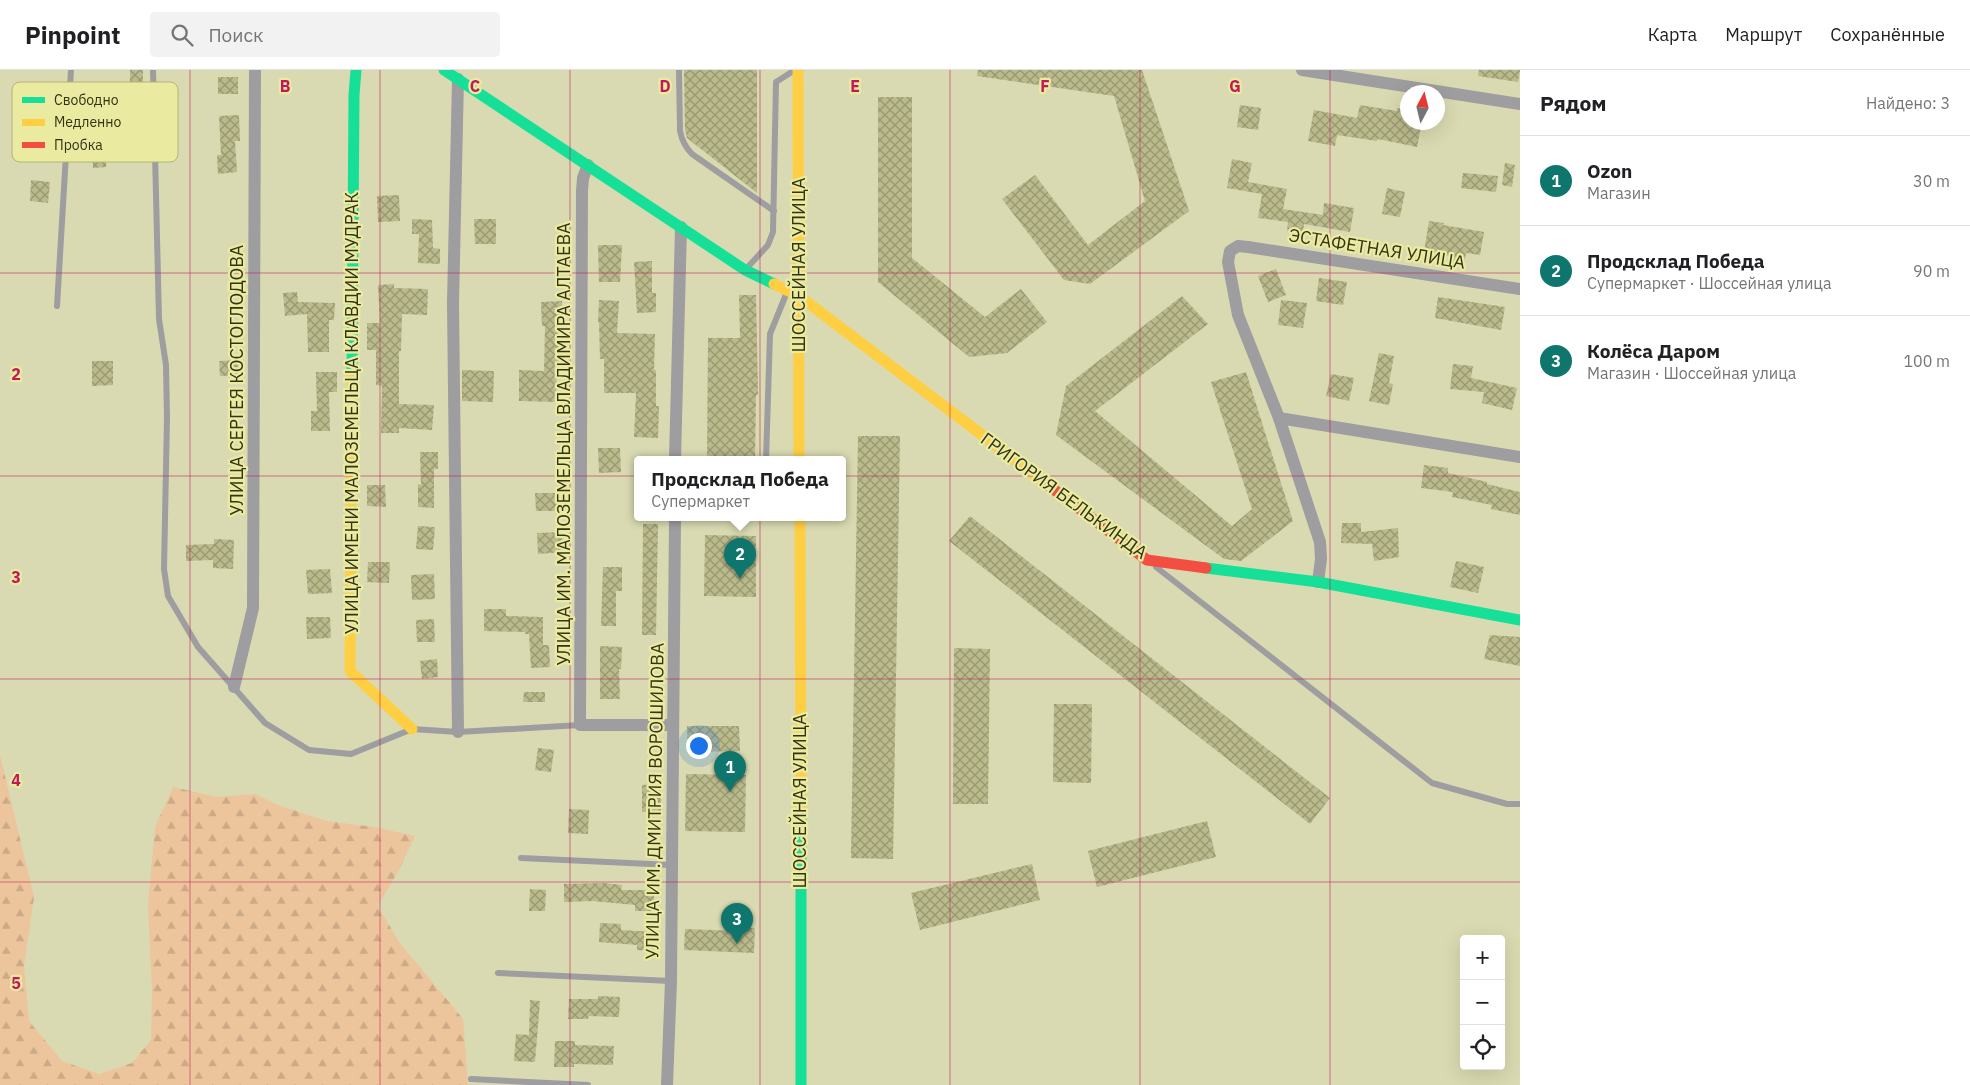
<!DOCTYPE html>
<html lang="ru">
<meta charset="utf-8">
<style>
:root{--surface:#fff;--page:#f2f2f2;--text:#202124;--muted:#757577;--line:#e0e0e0;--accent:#0f766e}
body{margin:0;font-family:"IBM Plex Sans",sans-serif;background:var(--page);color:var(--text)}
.controls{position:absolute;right:15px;bottom:15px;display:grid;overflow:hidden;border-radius:5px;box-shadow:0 5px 20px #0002}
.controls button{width:45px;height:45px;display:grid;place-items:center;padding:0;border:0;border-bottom:1px solid var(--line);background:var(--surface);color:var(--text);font:25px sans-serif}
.compass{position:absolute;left:1400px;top:15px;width:45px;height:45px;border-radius:50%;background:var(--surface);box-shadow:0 5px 20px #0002;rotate:7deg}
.you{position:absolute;left:698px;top:675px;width:18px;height:18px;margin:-12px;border:4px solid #fff;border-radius:50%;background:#1a73e8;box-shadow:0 0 0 8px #1a73e833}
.badge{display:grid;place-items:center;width:32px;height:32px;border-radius:50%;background:var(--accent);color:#fff;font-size:16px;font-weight:700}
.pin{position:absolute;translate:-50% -41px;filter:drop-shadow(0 1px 2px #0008)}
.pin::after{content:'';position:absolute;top:26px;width:18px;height:15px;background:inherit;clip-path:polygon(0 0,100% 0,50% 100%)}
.popup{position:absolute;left:634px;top:386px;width:212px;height:65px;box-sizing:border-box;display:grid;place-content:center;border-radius:5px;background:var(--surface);filter:drop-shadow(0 1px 4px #0005);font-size:16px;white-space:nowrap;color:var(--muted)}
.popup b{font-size:19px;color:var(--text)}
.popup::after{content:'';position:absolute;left:50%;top:100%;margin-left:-10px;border:10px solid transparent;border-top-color:var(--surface)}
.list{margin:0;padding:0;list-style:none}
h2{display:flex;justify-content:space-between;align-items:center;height:65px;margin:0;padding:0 20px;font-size:21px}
h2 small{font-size:16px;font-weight:400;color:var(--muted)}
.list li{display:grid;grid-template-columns:32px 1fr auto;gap:15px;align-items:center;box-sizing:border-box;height:90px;padding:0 20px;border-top:1px solid var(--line)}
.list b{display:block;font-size:19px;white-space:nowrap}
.list p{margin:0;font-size:16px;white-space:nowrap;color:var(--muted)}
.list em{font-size:16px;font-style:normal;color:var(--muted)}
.icon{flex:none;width:28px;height:28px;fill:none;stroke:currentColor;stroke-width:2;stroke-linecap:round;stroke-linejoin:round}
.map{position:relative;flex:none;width:1520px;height:1015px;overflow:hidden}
header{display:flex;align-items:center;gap:30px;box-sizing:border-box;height:70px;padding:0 25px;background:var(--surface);border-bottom:1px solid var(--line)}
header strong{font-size:24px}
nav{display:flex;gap:28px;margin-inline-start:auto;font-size:18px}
.search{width:350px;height:45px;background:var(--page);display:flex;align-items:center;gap:12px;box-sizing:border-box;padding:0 18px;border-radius:5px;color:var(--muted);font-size:19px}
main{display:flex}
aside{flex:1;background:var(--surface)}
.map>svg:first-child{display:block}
</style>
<header>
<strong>Pinpoint</strong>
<div class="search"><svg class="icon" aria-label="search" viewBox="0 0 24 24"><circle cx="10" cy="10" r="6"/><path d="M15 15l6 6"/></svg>Поиск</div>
<nav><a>Карта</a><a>Маршрут</a><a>Сохранённые</a></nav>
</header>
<main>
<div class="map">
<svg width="1520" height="1015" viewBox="0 0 1520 1015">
<defs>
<pattern id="forest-firs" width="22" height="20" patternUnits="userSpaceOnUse" patternTransform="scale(1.25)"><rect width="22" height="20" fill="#edc59d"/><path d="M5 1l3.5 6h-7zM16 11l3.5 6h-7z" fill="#ccaa86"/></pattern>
<pattern id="building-cross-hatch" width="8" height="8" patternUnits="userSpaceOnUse" patternTransform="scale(1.25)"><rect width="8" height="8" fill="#baba8c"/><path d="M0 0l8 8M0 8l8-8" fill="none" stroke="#989871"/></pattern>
</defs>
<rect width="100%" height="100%" fill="#d9dab1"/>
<polygon fill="url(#forest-firs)" points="0,685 34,827 24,896 29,951 62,991 99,1004 132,993 151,970 152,922 148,834 155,757 173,717 217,727 255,724 278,735 327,751 374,757 415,766 400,798 378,836 399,872 463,949 468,1015 0,1015"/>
<g fill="url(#building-cross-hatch)">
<rect x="130" y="0" width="13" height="24"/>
<polygon points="684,0 757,0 757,123 687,68 685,60"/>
<polygon points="978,0 1142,0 1189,141 1090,214 1064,210 1002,129 1035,105 1088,175 1145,131 1114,26 977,6"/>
<polygon points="1479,0 1520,0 1520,1 1518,12 1478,6"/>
<rect x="218" y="7" width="20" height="17"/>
<polygon points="878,27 912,27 912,188 985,247 1021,219 1047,252 1007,283 969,287 878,212"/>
<polygon points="1240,35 1261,38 1258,60 1237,57"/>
<polygon points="1360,35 1397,41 1397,38 1408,40 1408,52 1422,52 1417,77 1378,69 1377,71 1337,65 1335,76 1308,71 1314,40 1357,48"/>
<polygon points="88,39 107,39 106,97 93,98 92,59 87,59"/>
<polygon points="239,45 240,71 235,71 237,102 218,104 217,85 221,85 219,46"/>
<polygon points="126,51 143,52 142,67 126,66"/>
<polygon points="1232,89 1252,93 1248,112 1287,119 1283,139 1323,145 1324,133 1354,138 1350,162 1304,154 1303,163 1287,161 1288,152 1258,148 1262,124 1227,118"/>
<polygon points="1505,93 1515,95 1512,117 1502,115"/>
<polygon points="1463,103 1498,106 1496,122 1461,118"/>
<polygon points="31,110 50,112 48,133 30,131"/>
<polygon points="1387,118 1405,122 1400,147 1382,144"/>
<polygon points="399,125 400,151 378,152 377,126"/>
<polygon points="412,149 432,150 433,178 440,179 440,194 418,193 419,164 412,164"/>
<polygon points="474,149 496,149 496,174 475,174"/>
<polygon points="1429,151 1444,153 1443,155 1484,162 1480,185 1466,183 1464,194 1448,192 1449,186 1424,182"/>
<polygon points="598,175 622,175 620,212 599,212"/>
<polygon points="652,191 652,223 656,223 656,242 637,243 634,192"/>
<polygon points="1276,199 1286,225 1268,232 1258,206"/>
<polygon points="1319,208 1347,212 1343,235 1316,231"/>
<polygon points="394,214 394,218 428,219 427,245 402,244 401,281 399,281 399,334 434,335 432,360 399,358 399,363 381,363 382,316 376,315 376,280 367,280 367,253 380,253 378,215"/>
<polygon points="297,222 298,232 335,233 334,250 329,250 329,282 308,282 307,244 285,246 283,223"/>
<polygon points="739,225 756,225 758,325 756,325 755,390 707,390 708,268 740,268"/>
<polygon points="1182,226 1208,254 1095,341 1232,456 1252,439 1211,312 1246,302 1293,451 1241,491 1224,489 1056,365 1066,316"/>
<polygon points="1438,227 1505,237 1501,260 1435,248"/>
<polygon points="599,230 619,231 617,263 655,264 654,300 656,300 656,336 659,336 658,368 634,367 636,323 604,323 604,289 600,289 599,252 598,252"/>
<polygon points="1281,230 1307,233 1303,258 1278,255"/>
<polygon points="562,231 564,295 557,294 556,332 519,331 519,300 544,301 545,256 542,256 541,232"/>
<polygon points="1379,283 1394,286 1389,313 1393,314 1389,335 1369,331"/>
<polygon points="238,290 239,305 220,306 219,291"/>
<polygon points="92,291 113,291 113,315 92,316"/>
<polygon points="1453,294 1473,296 1471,308 1517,318 1512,340 1482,333 1484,322 1450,319"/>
<polygon points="462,300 494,301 493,332 462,331"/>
<polygon points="316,302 337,302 337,322 329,322 330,361 311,361 311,341 317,341"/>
<polygon points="1331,304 1354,308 1349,331 1326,326"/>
<polygon points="858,366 900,366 893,789 851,788"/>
<polygon points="598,378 620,378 621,402 599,403"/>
<polygon points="420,382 438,382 438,399 434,399 434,438 418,437 418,414 421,415"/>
<polygon points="1424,395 1448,398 1448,403 1487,412 1487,414 1520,422 1520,445 1491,439 1492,435 1452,427 1453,422 1421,418"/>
<polygon points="367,415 385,415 386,437 367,436"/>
<polygon points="535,423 560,423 560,441 536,441"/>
<polygon points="970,446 1330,728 1310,754 949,471"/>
<polygon points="1342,453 1361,453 1361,462 1398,458 1399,487 1374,491 1372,474 1341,473"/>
<polygon points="643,454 658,454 656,565 642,565"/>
<polygon points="418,456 435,457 433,480 416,479"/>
<polygon points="562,462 564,482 538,484 537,463"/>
<polygon points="705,465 756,466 756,527 704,526"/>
<polygon points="214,469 234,470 233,499 213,498 213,490 186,491 186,475 214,474"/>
<polygon points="1456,491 1484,497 1478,523 1450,517"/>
<polygon points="368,492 390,492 389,513 367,512"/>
<polygon points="603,497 622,497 622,521 616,521 616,556 601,556"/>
<polygon points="330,499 332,523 308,524 306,500"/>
<polygon points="434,504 435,529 412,530 411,505"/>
<polygon points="484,539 506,539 506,546 543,547 543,575 549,575 550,597 531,598 529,564 525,564 525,562 484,561"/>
<polygon points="306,547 330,547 331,568 307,569"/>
<polygon points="434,549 435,572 417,572 416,550"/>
<polygon points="1490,565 1520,567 1520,596 1484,589"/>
<polygon points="600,576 622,577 621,599 619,599 620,629 600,629"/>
<polygon points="954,578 990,579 988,734 953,734"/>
<polygon points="437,589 438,607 422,609 420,591"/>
<polygon points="524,622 545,622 545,632 523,632"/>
<polygon points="1054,634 1092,634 1091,713 1053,712"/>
<polygon points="687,656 739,656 740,681 688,682"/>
<polygon points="538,678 554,680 551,702 535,700"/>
<polygon points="686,704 746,705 745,762 685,761"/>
<polygon points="660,714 661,742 642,742 642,715"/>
<polygon points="569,739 589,740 588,764 568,763"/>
<polygon points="1207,751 1216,787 1097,817 1088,781"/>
<polygon points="1032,794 1040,830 920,860 911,823"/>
<polygon points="604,813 622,815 621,820 654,820 654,841 635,841 635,835 593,831 564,832 564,814"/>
<polygon points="530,819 546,820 545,841 529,841"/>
<polygon points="600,853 621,854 621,860 655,862 654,881 637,880 637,875 599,872"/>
<polygon points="740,857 755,858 754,883 684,880 685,859 740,861"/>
<polygon points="598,926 620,927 619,947 589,946 588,949 568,949 569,929 598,929"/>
<polygon points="530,930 540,931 535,992 514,991 516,964 529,965"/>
<polygon points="555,971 575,971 575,975 614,976 613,995 574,994 574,997 554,997"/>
</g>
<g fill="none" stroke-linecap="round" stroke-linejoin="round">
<g stroke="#9e9d9f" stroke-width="6">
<polyline points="153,0 159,249 166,295 167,348 164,499 168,526 198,577 265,653 309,680 351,684 412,659 458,662 580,655"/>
<path d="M679,0L680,61C682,71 685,77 692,84L774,141"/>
<polyline points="746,199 768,175 773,162 776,12 795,0"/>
<polyline points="57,236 71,0"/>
<polyline points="766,390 770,264 787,222"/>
<polyline points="1156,497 1432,713 1507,734 1520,734"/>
<polyline points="521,788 672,795"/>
<polyline points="498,903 671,911"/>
<polyline points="471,1009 588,1015"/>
</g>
<g stroke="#9e9d9f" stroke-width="12">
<polyline points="1302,0 1520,34"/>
<polyline points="458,9 453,233 458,662"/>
<polyline points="588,95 583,108 582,121 580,655 673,655"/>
<polyline points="1279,348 1520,387"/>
<polyline points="675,390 681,157"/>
<polyline points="1318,512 1321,489 1320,472 1279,348 1238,245 1228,192 1230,181 1238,176 1248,177 1520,219"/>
<polyline points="234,617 253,538 255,0"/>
<polyline points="667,1015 671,911 675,448"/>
</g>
<g stroke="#16e098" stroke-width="11">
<polyline points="444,0 745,200 774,214"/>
<polyline points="352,304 354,25 356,0"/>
<polyline points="1206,498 1318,512 1520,550"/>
<polyline points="801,746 801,1015"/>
</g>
<g stroke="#ffcf43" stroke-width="11">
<polyline points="798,0 799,390"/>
<polyline points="774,214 799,226 1044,412"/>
<polyline points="352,304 350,601 412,659"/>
<polyline points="800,448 801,746"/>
</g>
<polyline stroke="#f24e42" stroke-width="11" points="1044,412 1147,490 1206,498"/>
</g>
<path fill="none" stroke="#c2185b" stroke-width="1" stroke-opacity="0.55" d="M190,0V1015M380,0V1015M570,0V1015M760,0V1015M950,0V1015M1140,0V1015M1330,0V1015M0,203H1520M0,406H1520M0,609H1520M0,812H1520"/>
<g text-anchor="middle" stroke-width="4.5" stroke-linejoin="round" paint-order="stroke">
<g font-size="18" fill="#333315" stroke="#eaeba0">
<text transform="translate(1377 179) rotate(9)" y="6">ЭСТАФЕТНАЯ УЛИЦА</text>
<text transform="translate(799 195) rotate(-90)" y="6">ШОССЕЙНАЯ УЛИЦА</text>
<text transform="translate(237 310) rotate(-90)" y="6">УЛИЦА СЕРГЕЯ КОСТОГЛОДОВА</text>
<text transform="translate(352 343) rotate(-90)" y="6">УЛИЦА ИМЕНИ МАЛОЗЕМЕЛЬЦА КЛАВДИИ МУДРАК</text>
<text transform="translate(564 374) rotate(-90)" y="6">УЛИЦА ИМ. МАЛОЗЕМЕЛЬЦА ВЛАДИМИРА АЛТАЕВА</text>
<text transform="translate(1064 426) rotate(36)" y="6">ГРИГОРИЯ БЕЛЬКИНДА</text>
<text transform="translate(655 731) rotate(-89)" y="6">УЛИЦА ИМ. ДМИТРИЯ ВОРОШИЛОВА</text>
<text transform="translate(800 731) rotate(-90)" y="6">ШОССЕЙНАЯ УЛИЦА</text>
</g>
</g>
<rect x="12" y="12" width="166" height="80" rx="8" fill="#eaeba0" stroke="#b3b476" stroke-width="1"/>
<rect x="22" y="27" width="23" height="6" fill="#16e098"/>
<rect x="22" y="49" width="23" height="7" fill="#ffcf43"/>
<rect x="22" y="72" width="23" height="6" fill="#f24e42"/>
<g font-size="14" fill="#333315">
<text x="54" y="35">Свободно</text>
<text x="54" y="57">Медленно</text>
<text x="54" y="80">Пробка</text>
</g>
<g font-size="16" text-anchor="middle" font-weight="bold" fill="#c2185b" stroke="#eaeba0" stroke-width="4.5" stroke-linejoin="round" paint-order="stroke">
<text x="285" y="22">B</text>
<text x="475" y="22">C</text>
<text x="665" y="22">D</text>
<text x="855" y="22">E</text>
<text x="1045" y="22">F</text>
<text x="1235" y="22">G</text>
<text x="16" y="310">2</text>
<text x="16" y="513">3</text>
<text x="16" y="716">4</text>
<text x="16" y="919">5</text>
</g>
</svg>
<div class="controls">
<button>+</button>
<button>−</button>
<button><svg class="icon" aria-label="locate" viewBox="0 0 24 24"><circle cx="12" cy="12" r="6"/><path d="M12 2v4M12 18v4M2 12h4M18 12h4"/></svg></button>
</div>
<svg class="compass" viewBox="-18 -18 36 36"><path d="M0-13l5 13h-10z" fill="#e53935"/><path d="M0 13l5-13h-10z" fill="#757577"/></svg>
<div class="you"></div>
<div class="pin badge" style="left:730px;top:722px">1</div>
<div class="pin badge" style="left:740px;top:509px">2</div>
<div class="popup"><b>Продсклад Победа</b>Супермаркет</div>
<div class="pin badge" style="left:737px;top:874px">3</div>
</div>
<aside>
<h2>Рядом<small>Найдено: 3</small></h2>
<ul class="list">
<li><span class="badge">1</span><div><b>Ozon</b><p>Магазин</p></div><em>30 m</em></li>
<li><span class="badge">2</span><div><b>Продсклад Победа</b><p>Супермаркет · Шоссейная улица</p></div><em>90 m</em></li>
<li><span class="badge">3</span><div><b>Колёса Даром</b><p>Магазин · Шоссейная улица</p></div><em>100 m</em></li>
</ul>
</aside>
</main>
